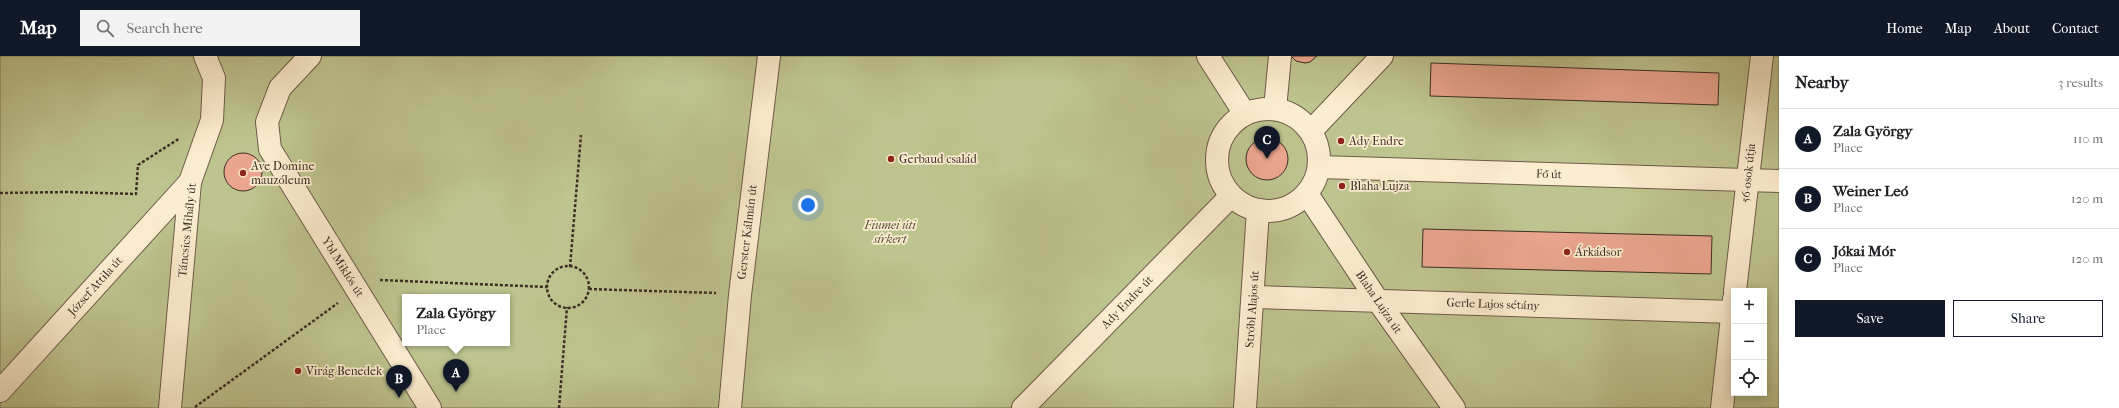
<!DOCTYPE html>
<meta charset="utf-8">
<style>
:root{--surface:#fff;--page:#f2f2f2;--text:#202124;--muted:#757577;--line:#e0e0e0;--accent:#111827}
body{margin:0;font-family:"IM FELL French Canon",serif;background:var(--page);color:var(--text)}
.controls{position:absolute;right:12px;bottom:12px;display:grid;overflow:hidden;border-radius:0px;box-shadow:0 2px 10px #0003}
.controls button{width:36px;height:36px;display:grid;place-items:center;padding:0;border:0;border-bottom:1px solid var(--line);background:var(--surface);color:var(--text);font:20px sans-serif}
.you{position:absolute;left:808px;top:149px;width:14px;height:14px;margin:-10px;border:3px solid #fff;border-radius:50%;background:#1a73e8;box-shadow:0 0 0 6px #1a73e833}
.badge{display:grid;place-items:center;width:26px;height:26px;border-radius:50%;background:var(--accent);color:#fff;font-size:13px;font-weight:700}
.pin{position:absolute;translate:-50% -33px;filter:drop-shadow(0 1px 2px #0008)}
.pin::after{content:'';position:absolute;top:21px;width:14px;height:12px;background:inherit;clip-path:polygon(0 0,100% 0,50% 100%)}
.popup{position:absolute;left:402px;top:238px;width:108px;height:52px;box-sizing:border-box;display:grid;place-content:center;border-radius:0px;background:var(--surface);filter:drop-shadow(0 1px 3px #0005);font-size:13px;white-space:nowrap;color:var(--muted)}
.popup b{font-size:15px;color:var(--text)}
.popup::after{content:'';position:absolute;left:50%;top:100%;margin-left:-8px;border:8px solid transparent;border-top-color:var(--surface)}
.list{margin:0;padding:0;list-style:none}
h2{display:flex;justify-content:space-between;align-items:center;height:52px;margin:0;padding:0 16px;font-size:17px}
h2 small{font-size:13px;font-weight:400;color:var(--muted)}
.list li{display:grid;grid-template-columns:26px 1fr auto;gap:12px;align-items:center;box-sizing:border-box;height:60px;padding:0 16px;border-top:1px solid var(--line)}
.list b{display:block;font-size:15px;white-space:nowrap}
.list p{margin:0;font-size:13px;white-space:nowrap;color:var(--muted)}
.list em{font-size:13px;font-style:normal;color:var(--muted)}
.actions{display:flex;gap:8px;padding:12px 16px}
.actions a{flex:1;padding:9px 0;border:1px solid var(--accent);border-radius:0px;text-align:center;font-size:14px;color:var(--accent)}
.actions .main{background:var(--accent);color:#fff}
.icon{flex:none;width:22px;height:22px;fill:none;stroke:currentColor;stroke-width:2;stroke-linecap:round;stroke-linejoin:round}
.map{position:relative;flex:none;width:1779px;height:352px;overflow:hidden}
header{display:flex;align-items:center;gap:24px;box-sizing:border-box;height:56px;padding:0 20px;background:var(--accent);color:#fff}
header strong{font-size:19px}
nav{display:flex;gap:22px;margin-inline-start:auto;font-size:14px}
.search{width:280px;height:36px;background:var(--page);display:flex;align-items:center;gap:10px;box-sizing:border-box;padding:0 14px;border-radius:0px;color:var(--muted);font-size:15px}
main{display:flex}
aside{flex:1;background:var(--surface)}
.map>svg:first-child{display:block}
</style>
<header>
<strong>Map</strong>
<div class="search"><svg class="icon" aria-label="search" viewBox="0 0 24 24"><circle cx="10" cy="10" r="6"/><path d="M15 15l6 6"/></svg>Search here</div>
<nav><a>Home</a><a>Map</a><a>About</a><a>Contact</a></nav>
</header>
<main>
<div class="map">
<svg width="1779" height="352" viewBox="0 0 1779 352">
<rect width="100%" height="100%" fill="#fce4b7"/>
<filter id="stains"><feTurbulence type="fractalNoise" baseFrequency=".005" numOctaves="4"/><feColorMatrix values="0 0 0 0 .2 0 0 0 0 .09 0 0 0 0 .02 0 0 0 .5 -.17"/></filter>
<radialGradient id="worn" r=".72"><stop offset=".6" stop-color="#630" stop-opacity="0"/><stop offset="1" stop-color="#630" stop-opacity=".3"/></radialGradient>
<path fill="#bec48f" stroke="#7e795a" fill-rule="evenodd" d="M0,0H1779V352H0ZM1734,235H1764V337H1734ZM405,241H507V287H405Z"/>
<g fill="#eaa58f" stroke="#3d2e26">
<polygon points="1291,0 1317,0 1310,6 1305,7 1296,5"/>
<polygon points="1431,7 1719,17 1718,49 1430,40"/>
<circle cx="1267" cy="103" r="21"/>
<circle cx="243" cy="116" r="19"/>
<polygon points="1423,173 1712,180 1711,218 1422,211"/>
</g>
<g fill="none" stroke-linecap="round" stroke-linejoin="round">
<g stroke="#6d5c4a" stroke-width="24">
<g id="minor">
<polyline points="310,0 280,32 267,66 270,93 430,352"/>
<polyline points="1208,0 1245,58"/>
<circle cx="1268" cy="104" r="51"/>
<polyline points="1275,53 1280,0"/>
<polyline points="1311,75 1382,0"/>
<polyline points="1319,111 1779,125"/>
<polyline points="1307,138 1378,245 1454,352"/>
<polyline points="1735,235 1762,0"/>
<polyline points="1253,241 1733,256"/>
<polyline points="0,335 190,126"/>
<polyline points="170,352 190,126 212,64 214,22 205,0"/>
<polyline points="730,352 740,239 769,0"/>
<polyline points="1023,352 1231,140"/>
<polyline points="1245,352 1258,154"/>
<polyline points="1722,352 1734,243"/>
</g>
</g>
<g stroke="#3d2e26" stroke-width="2.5" stroke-dasharray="3 2" stroke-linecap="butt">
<polyline points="0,137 67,136 136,138 138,109 180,82"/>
<circle cx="568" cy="231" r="21"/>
<polyline points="570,211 581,79"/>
<polyline points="380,224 547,231"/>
<polyline points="589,233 716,237"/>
<polyline points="195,351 338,247"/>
<polyline points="559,352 567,251"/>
</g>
<use href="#minor" stroke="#fdedd0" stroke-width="22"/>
</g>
<g fill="#8f2418" stroke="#fdedd0" stroke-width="1.5">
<circle cx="1341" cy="85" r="4"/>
<circle cx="891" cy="103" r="4"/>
<circle cx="243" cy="117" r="4"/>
<circle cx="1342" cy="130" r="4"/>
<circle cx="1567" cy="196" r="4"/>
<circle cx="298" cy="315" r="4"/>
</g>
<g text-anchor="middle" stroke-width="3.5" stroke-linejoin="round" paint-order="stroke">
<g font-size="12" fill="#3d2e26" stroke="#fdedd0" text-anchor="start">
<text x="1349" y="89">Ady Endre</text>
<text x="899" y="107">Gerbaud család</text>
<text x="251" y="114">Ave Domine<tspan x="251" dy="14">mauzóleum</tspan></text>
<text x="1350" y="134">Blaha Lujza</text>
<text x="1575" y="200">Árkádsor</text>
<text x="306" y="319">Virág Benedek</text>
</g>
<g font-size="12" fill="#3d2e26" stroke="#fdedd0">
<text transform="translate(1748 117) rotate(-84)" y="4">56-osok útja</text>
<text transform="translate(1549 118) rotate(2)" y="4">Fő út</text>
<text transform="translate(187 174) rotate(-84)" y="4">Táncsics Mihály út</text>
<text transform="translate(747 176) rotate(-83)" y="4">Gerster Kálmán út</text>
<text transform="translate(343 211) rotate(58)" y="4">Ybl Miklós út</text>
<text transform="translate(95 230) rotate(-48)" y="4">József Attila út</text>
<text transform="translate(1127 246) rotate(-46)" y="4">Ady Endre út</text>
<text transform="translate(1379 246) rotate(56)" y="4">Blaha Lujza út</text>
<text transform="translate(1493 248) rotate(2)" y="4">Gerle Lajos sétány</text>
<text transform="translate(1252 253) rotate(-86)" y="4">Stróbl Alajos út</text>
</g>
<g font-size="12" font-style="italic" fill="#574c3b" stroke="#fdedd0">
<text x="890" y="173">Fiumei úti<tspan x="890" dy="14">sírkert</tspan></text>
</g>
</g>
<rect width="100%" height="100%" filter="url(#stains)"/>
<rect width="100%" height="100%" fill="url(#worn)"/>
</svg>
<div class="controls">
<button>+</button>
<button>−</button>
<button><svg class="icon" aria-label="locate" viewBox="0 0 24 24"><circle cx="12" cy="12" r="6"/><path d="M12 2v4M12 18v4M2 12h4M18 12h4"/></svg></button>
</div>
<div class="you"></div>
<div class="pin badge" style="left:456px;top:336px">A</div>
<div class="popup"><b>Zala György</b>Place</div>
<div class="pin badge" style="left:399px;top:342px">B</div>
<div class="pin badge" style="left:1267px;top:103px">C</div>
</div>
<aside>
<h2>Nearby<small>3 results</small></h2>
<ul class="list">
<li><span class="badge">A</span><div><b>Zala György</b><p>Place</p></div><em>110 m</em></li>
<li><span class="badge">B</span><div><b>Weiner Leó</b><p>Place</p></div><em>120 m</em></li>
<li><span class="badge">C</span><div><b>Jókai Mór</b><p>Place</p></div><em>120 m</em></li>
</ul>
<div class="actions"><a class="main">Save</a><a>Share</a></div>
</aside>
</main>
